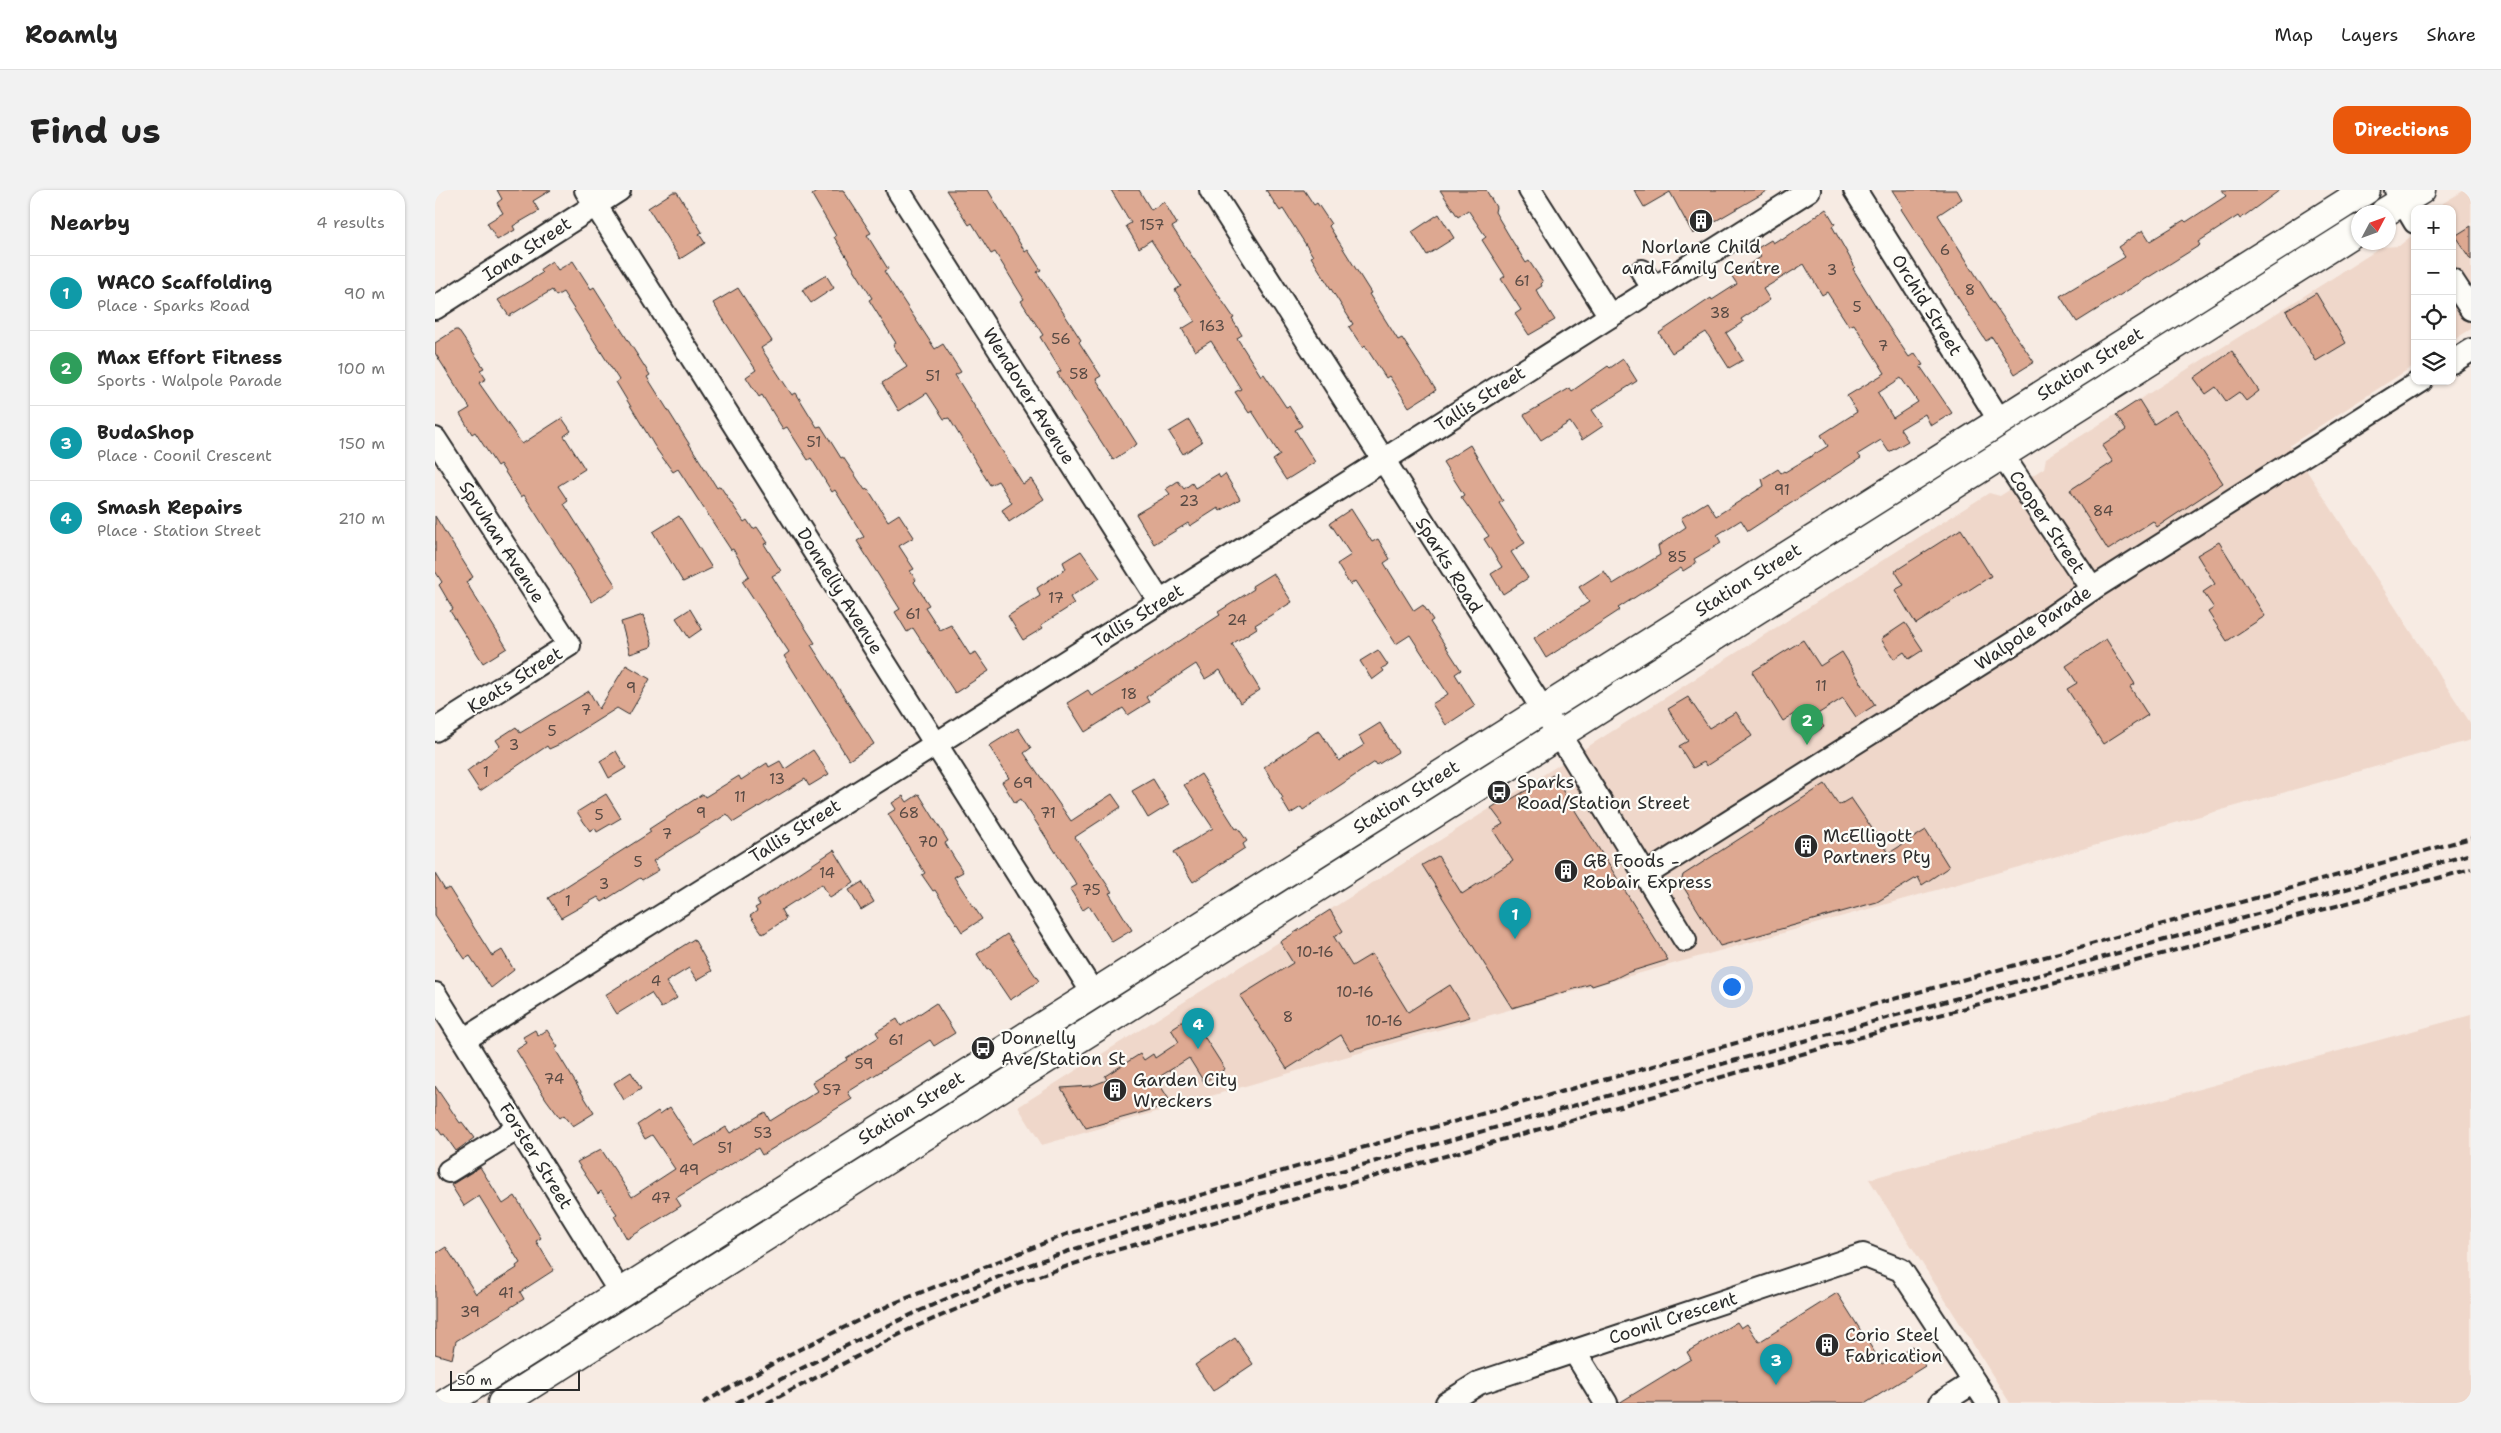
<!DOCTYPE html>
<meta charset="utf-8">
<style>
:root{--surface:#fff;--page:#f2f2f2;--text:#222;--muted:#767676;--line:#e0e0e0;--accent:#ea580c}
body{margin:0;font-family:"Shantell Sans",sans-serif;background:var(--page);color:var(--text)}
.controls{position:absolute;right:15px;top:15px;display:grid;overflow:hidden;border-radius:10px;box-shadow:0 1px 4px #0004}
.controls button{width:45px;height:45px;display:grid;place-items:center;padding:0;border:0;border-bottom:1px solid var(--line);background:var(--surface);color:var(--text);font:25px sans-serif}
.compass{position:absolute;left:1916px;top:15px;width:45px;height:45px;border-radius:50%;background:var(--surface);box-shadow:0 1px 4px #0004;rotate:49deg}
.scale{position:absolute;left:15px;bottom:12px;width:130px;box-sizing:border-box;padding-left:5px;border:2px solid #2b2b2b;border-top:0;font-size:14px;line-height:18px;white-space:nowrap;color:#2b2b2b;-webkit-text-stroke:4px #fdfcf7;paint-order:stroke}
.you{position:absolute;left:1296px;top:796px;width:18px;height:18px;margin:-12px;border:4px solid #fff;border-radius:50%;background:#1a73e8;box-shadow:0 0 0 8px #1a73e833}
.badge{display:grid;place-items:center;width:32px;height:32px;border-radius:50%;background:var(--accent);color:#fff;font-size:16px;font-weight:700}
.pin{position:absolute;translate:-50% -41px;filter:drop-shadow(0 1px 2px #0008)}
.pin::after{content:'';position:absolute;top:26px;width:18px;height:15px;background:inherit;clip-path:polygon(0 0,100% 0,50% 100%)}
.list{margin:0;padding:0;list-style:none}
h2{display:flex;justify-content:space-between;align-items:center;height:65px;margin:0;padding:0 20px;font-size:21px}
h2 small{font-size:16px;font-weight:400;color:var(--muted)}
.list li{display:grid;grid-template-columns:32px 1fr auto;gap:15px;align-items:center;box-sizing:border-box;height:75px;padding:0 20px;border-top:1px solid var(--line)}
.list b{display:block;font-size:19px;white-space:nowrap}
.list p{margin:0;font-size:16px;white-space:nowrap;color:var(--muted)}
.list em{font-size:16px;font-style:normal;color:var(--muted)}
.icon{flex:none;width:28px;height:28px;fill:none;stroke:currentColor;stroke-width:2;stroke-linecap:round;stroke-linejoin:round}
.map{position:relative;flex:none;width:2036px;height:1213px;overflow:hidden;border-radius:15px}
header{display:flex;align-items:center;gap:30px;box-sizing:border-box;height:70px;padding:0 25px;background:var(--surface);border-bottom:1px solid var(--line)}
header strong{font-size:24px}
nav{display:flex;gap:28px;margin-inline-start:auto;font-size:18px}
.intro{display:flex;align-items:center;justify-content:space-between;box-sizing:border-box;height:120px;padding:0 30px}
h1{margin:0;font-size:35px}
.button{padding:12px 22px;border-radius:15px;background:var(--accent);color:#fff;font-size:18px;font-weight:700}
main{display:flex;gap:30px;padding:0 30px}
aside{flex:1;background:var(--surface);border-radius:15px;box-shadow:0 1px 4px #0004}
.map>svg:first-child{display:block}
</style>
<header>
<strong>Roamly</strong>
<nav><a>Map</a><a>Layers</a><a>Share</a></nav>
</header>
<div class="intro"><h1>Find us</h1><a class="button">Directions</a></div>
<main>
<aside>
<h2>Nearby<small>4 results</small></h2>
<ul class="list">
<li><span class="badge" style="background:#0f9aa8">1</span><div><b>WACO Scaffolding</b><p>Place · Sparks Road</p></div><em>90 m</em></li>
<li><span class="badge" style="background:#2e9e5b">2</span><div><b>Max Effort Fitness</b><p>Sports · Walpole Parade</p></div><em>100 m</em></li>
<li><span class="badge" style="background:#0f9aa8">3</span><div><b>BudaShop</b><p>Place · Coonil Crescent</p></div><em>150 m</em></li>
<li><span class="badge" style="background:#0f9aa8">4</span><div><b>Smash Repairs</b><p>Place · Station Street</p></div><em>210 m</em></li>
</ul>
</aside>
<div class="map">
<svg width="2036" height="1213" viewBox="0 0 2036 1213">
<rect width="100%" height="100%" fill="#f7ebe3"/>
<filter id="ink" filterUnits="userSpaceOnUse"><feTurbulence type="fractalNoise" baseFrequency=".02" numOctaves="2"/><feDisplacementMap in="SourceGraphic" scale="10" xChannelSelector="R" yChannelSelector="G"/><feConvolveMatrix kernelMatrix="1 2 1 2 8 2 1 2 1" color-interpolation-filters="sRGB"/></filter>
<g filter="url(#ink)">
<g fill="#efd7ca">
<polygon points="2030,0 2036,0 2036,139 2017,151 2017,19 2007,19 2008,13"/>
<polygon points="1980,43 1980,175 1855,255 2036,534 2036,550 1038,830 607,955 583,917 1554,303 1565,306 1609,278 1611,268 1947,57 1964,56"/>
<polygon points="2036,825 2036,1213 1575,1213 1434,989"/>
</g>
<g fill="#dda891" stroke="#2b2b2b" fill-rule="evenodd">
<polygon points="62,0 116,0 98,11 104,21 78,36 80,40 62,50 52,33 68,23 62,13 67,9"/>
<polygon points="384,0 408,0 436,43 432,45 453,79 449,81 500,159 508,154 526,182 520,185 588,294 596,289 609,309 574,332 567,320 577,313 563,291 555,295 514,228 509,229 492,203 464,221 447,193 472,177 458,155 461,153 434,110 437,108 399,47 401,46 377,5"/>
<polygon points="511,0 553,0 590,62 593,60 606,80 602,82 646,150 644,152 666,186 661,189 702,254 678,270 622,183 626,181 605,147 608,145 586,111 589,109 560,62 556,64 537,33 534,35"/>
<polygon points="676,0 704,0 716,20 729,12 742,34 737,37 799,128 797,129 807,145 802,148 826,186 829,184 851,217 854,216 867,236 860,240 880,272 851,290 838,270 845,265 817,221 814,223 800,202 806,199 776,151 760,161 747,139 760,131 740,100 746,96 716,50 704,58 691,36 696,33"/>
<polygon points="831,0 869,0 879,15 882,13 896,34 894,36 936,103 934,104 963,150 967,148 1001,200 974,217 954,186 951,188 930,156 928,158 914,137 918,134 876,67 878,66 848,19 845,21"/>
<polygon points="1005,0 1051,0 1061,17 1060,22 1076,49 1091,73 1094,71 1108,92 1106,94 1107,96 1101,100 1120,130 1094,145 1080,124 1086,120 1066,89 1070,86 1047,50 1051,47 1033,20 1023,27"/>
<polygon points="1199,0 1334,0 1258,44 1235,2 1209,17"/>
<polygon points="1457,0 1522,0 1527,9 1503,25 1557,111 1599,172 1580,184 1557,147 1551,151 1466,19 1468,17"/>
<polygon points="1786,0 1845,0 1805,29 1803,26 1763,52 1765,55 1642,132 1625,106 1690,67 1683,57 1708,40 1715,51 1749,30 1751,32 1791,6"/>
<polygon points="238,2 242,2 267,42 264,44 270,53 245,69 213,18"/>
<path d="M1391,19L1400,34L1397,36L1420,77L1418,79L1453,136L1474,167L1480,163L1488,175L1485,176L1517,223L1496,236L1490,224L1465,239L1473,251L1454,262L1446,250L1423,264L1426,268L1313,341L1306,330L1282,345L1286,353L1259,369L1261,373L1248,381L1246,378L1183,418L1185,420L1111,468L1099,448L1154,412L1144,397L1169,381L1178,394L1225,365L1223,356L1251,337L1246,328L1272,312L1281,326L1329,296L1327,289L1343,279L1346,283L1349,281L1350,282L1393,256L1386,245L1422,222L1412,206L1450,183L1419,134L1414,136L1392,102L1387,105L1369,74L1328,99L1335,110L1306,129L1308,132L1291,143L1308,170L1294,178L1271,142L1237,163L1224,143L1276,108L1277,110L1302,94L1296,85L1326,67L1321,59L1336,50L1338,53L1346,48L1347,50ZM1466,188L1483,212L1458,228L1443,203Z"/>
<polygon points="1004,24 1019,48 992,65 977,42"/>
<polygon points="2036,36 2036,70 2020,46"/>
<polygon points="117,71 123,80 138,71 156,99 159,97 215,185 212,187 282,298 285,296 309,332 312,330 318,339 322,337 333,353 329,354 346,381 337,386 380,453 376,455 439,554 414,570 349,466 354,462 307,391 314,386 298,359 296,360 243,279 238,282 222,260 181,192 184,190 128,102 121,106 117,100 74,126 63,110 107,83 104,80"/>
<polygon points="391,85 399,98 376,113 367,100"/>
<polygon points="303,98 337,151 326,158 357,205 361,203 382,237 386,236 406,268 408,267 430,300 433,299 453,331 464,324 479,347 464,356 479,379 475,381 481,390 479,392 494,415 490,417 505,440 516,435 535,465 541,462 554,481 520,503 478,438 472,442 460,422 465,419 422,351 429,347 400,300 397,302 376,268 373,270 352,237 348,239 327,205 324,207 311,187 321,180 278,113"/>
<polygon points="1881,103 1911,153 1881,171 1851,121"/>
<polygon points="20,140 23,140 49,178 45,180 51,189 44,193 87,254 127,228 136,241 129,246 150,279 123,296 133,311 129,314 181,396 157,412 89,305 86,307 65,274 62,276 40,242 37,244 25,224 35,218 0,163 0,153"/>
<polygon points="1797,161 1824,201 1811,211 1804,202 1791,211 1781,197 1771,204 1759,188"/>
<polygon points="1188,169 1202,191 1157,220 1168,236 1147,250 1135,232 1106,250 1089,225 1135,198 1137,201 1173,176 1175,178"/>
<polygon points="1704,210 1719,234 1741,220 1788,293 1722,337 1718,331 1673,360 1635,300 1678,272 1667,256 1691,240 1681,225"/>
<polygon points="754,230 767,252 748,264 734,242"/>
<polygon points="1035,255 1068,311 1064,313 1090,353 1076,362 1093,388 1068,404 1056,384 1067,377 1049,349 1054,346 1026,307 1029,305 1008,272"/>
<polygon points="783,284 785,288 790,284 805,309 785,321 783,318 755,336 753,333 719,354 701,324 735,304 731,299 743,291 749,299 757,293 760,298"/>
<polygon points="916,319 937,352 943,349 955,369 949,373 979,421 988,415 998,430 995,432 1026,480 1020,484 1040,516 1011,535 997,514 1013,504 975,445 961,454 920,391 915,395 902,374 916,365 895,333"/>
<polygon points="0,326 38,387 31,392 72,458 48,473 15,421 18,419 4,395 7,392 0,381"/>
<polygon points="244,326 277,378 248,392 218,342"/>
<polygon points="1526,339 1556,386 1481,434 1460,400 1469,395 1460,381"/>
<polygon points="1784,352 1830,426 1792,451 1773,422 1779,418 1768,402 1780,394 1762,365"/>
<polygon points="646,361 665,388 635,407 639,414 606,435 608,438 588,450 573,426 605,406 602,398 631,379 628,372"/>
<polygon points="838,383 857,412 820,435 822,438 797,454 825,500 805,513 785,480 770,489 761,474 711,507 714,512 693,525 688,518 650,542 632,513 653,500 657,506 695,483 785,425 783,422 819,399 817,396"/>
<polygon points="255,419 267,439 254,448 241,428"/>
<polygon points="208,425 217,452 216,457 195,464 186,432"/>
<polygon points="1470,433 1488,460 1474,469 1469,462 1459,469 1446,449"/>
<polygon points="1671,449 1700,494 1695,497 1713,525 1668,554 1632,499 1642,493 1631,476"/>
<polygon points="1368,450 1385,476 1407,462 1440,515 1421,527 1408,508 1381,525 1389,537 1373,547 1359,524 1348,531 1317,482"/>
<polygon points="943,460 953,475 947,478 949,481 937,490 925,471"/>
<polygon points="191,475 215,489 194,525 182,518 125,554 114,559 112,556 45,601 32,581 65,556 61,550 81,537 85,543 154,501 164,519"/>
<polygon points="1253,507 1274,538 1301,522 1317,546 1271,576 1269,572 1258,578 1244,556 1253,551 1233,519"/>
<polygon points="945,533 963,562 942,575 940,572 868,620 866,617 855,624 846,609 848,608 829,577 884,540 904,571 929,555 924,546"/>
<polygon points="583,538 596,558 589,563 636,631 677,604 686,617 640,647 677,702 674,703 697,740 677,752 654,716 648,720 635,699 642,695 586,609 580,613 567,592 574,588 554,556"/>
<polygon points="378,560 394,584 374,596 370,589 299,632 292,624 218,671 224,680 207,690 205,688 167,712 163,707 126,728 113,708 216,642 214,639 268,604 270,607 304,586 306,590 332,573 334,577 345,571 350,579"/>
<polygon points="181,561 191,578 174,588 165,571"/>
<polygon points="766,584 801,639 803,638 812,651 808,654 810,658 758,692 739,662 778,638 749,595"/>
<polygon points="1118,585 1233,770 1191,783 1179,789 1157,796 1156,794 1077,818 987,675 1003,666 1027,704 1078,671 1058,640 1068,634 1056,618 1071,608 1073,611"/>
<polygon points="718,589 734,615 713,628 697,601"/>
<polygon points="1390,594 1404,615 1416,608 1454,663 1491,640 1514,677 1487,695 1483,687 1442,712 1285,756 1246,693 1248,685"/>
<polygon points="171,604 186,628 162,642 160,638 155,641 142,622"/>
<polygon points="484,604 513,651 510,653 528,682 519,687 547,729 527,742 500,700 498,701 487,685 490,683 453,624 461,619 457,613 468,606 472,612"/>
<polygon points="399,660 419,693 395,708 387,694 346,720 351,729 328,744 315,726 322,721 320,718 325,715 322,711"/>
<polygon points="0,684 10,700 14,698 57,766 67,760 79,780 56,798 35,766 30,769 0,725"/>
<polygon points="427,692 439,712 426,720 414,700"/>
<polygon points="895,720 908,741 899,747 917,776 937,764 973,822 1015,795 1035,827 915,860 906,845 852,879 805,806 858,773 845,752"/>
<polygon points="572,744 604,791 575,810 554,779 552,780 542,764"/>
<polygon points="259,749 277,781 262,790 254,778 231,792 242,808 226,818 216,803 182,824 170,805"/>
<polygon points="501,813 520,843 499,856 495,850 413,902 417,909 348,952 327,965 323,958 241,1008 246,1016 192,1049 179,1026 182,1024 166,1001 163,1004 142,972 166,959 197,1007 240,979 217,945 210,949 202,935 223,921 225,924 235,917 260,956 291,937 295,943 330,922 335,931 383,901 377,892 412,870 411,868 444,847 441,842 462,829 466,836"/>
<polygon points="756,826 790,879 769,892 754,868 721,889 737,914 651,938 626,898 656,896 672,890 670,886 705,864 709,870 718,864 720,868 744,852 736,839"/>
<polygon points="100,840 103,846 112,840 123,857 120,859 159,923 138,936 129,925 125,928 111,909 81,860 92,853 88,847"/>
<polygon points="196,882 206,899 189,910 179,893"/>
<polygon points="0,896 25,933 27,932 39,948 21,961 9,944 7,945 0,935"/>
<polygon points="45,977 68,1014 80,1006 106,1048 101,1051 119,1080 85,1102 89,1109 21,1151 17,1169 0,1164 0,1064 11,1057 41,1104 82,1078 81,1076 85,1073 44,1006 29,1016 16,995"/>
<polygon points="1402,1103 1447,1174 1477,1156 1490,1176 1431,1213 1184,1213 1256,1169 1252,1162 1302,1132 1306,1138 1312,1134 1324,1152"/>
<polygon points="800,1148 818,1174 778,1201 760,1175"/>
</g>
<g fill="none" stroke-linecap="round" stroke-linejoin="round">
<g stroke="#2b2b2b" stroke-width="26">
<g id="minor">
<polyline points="151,0 658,803"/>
<polyline points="463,0 725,412"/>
<polyline points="776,0 1137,565 1250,750"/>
<polyline points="1095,0 1175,126"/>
<polyline points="1420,0 1565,231"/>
<polyline points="1961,0 1980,32"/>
<polyline points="1207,81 1219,99"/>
<polyline points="2017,90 2036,119"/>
<polyline points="0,118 184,0"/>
<polyline points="2017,172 2036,160"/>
<polyline points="0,249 134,455 0,540"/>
<polyline points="1567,265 1657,399"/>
<polyline points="1210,685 1588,447 1657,399 1986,191"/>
<polyline points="0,804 185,1102"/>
<polyline points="30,849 501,554 1374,0"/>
<polyline points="14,981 83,938"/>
<polyline points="1139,1161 1171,1213"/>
<polyline points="1012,1213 1044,1193 1428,1065 1466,1080 1553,1213"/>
<polyline points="1506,1213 1539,1192"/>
</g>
</g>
<g stroke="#2b2b2b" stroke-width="31">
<g id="major">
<polyline points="1950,22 1986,0"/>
<polyline points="11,1213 1931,0"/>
<polyline points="67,1213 1924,39"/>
</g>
</g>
<use href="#minor" stroke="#fdfcf7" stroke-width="22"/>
<use href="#major" stroke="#fdfcf7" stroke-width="28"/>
<g stroke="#2b2b2b" stroke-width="4" stroke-dasharray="8 4" stroke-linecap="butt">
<polyline points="268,1213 355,1164 457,1114 632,1044 971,945 2036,648"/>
<path d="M301,1213C392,1164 484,1118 581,1080C630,1061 681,1046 731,1030L2036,664"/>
<polyline points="332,1213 475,1139 583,1093 671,1063 1479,832 2036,679"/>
</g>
</g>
</g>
<defs>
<g id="building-disc" transform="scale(1.25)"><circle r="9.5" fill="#2b2b2b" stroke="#fdfcf7"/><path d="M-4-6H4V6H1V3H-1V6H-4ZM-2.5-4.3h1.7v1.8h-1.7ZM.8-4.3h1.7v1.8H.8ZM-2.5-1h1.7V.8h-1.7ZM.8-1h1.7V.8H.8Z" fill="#fff"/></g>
<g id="bus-disc" transform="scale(1.25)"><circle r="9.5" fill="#2b2b2b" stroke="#fdfcf7"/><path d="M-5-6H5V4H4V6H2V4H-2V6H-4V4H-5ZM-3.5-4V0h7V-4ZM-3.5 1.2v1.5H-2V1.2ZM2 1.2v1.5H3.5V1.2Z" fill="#fff"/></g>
</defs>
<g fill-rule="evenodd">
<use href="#building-disc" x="1266" y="31"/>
<use href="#bus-disc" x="1064" y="602"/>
<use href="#building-disc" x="1371" y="656"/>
<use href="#building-disc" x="1131" y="681"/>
<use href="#bus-disc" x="548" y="858"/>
<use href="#building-disc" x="680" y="900"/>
<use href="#building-disc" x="1392" y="1155"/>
</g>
<g text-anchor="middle" stroke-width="4.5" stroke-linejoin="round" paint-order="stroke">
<g font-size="15" fill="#584a44">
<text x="717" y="40">157</text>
<text x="1510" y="65">6</text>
<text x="1397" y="85">3</text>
<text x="1087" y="96">61</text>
<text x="1535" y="105">8</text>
<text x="1422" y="122">5</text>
<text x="1285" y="128">38</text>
<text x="777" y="141">163</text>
<text x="626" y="154">56</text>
<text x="1448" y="161">7</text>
<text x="644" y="189">58</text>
<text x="498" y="191">51</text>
<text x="379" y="257">51</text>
<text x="1347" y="305">91</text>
<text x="754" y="316">23</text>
<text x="1668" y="326">84</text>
<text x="1242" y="372">85</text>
<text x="621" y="413">17</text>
<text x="478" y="429">61</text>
<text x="802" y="435">24</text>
<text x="1386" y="501">11</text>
<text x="196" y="503">9</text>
<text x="694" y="509">18</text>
<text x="151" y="525">7</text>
<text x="117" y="546">5</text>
<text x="79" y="560">3</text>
<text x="51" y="587">1</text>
<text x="342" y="594">13</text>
<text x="588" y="598">69</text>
<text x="305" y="612">11</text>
<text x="266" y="628">9</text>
<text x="474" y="628">68</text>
<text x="613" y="628">71</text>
<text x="164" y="630">5</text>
<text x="232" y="649">7</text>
<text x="493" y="657">70</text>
<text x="203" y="677">5</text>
<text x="392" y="688">14</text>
<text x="169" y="699">3</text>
<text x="656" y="705">75</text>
<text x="133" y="716">1</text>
<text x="880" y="767">10-16</text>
<text x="221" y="796">4</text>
<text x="920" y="807">10-16</text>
<text x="853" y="832">8</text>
<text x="949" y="836">10-16</text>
<text x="461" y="855">61</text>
<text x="429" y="879">59</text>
<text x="119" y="894">74</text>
<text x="397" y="905">57</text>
<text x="328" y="948">53</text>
<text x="290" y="963">51</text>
<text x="254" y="985">49</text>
<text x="226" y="1013">47</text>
<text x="71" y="1108">41</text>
<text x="35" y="1127">39</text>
</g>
<g font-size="18" fill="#2b2b2b" stroke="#fdfcf7" text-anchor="start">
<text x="1266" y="63" text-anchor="middle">Norlane Child<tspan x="1266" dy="21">and Family Centre</tspan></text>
<text x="1082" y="598">Sparks<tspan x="1082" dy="21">Road/Station Street</tspan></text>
<text x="1388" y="652">McElligott<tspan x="1388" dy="21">Partners Pty</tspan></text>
<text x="1148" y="677">GB Foods -<tspan x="1148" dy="21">Robair Express</tspan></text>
<text x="566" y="854">Donnelly<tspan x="566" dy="21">Ave/Station St</tspan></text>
<text x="698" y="896">Garden City<tspan x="698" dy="21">Wreckers</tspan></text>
<text x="1410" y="1151">Corio Steel<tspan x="1410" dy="21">Fabrication</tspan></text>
</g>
<g font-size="18" fill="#2b2b2b" stroke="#fdfcf7">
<text transform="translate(92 59) rotate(-33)" y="6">Iona Street</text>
<text transform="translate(1492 115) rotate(58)" y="6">Orchid Street</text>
<text transform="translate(1655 174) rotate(-32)" y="6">Station Street</text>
<text transform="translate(594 206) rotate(58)" y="6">Wendover Avenue</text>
<text transform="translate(1045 209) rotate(-33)" y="6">Tallis Street</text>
<text transform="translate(1612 332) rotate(56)" y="6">Cooper Street</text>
<text transform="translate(67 352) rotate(57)" y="6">Spruhan Avenue</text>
<text transform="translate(1014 375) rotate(58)" y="6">Sparks Road</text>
<text transform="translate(1313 390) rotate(-32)" y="6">Station Street</text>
<text transform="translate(405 401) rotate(58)" y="6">Donnelly Avenue</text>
<text transform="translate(703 426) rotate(-32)" y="6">Tallis Street</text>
<text transform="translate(1598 438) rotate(-34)" y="6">Walpole Parade</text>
<text transform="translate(80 490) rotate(-32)" y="6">Keats Street</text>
<text transform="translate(971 607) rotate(-32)" y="6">Station Street</text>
<text transform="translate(360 641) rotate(-32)" y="6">Tallis Street</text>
<text transform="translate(476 918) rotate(-32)" y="6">Station Street</text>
<text transform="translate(101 966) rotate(58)" y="6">Forster Street</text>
<text transform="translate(1238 1128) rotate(-18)" y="6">Coonil Crescent</text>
</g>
</g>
</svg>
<div class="controls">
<button>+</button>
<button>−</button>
<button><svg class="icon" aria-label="locate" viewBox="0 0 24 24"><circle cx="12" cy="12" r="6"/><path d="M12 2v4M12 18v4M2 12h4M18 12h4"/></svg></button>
<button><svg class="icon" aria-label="layers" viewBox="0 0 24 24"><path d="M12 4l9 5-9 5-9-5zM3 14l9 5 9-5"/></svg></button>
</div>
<svg class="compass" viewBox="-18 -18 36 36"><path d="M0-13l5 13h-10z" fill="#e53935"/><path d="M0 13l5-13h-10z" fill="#767676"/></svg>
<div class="scale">50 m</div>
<div class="you"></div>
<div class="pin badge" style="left:1080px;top:749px;background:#0f9aa8">1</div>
<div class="pin badge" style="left:1372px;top:555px;background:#2e9e5b">2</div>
<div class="pin badge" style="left:1341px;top:1195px;background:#0f9aa8">3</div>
<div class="pin badge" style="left:763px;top:859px;background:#0f9aa8">4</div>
</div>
</main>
